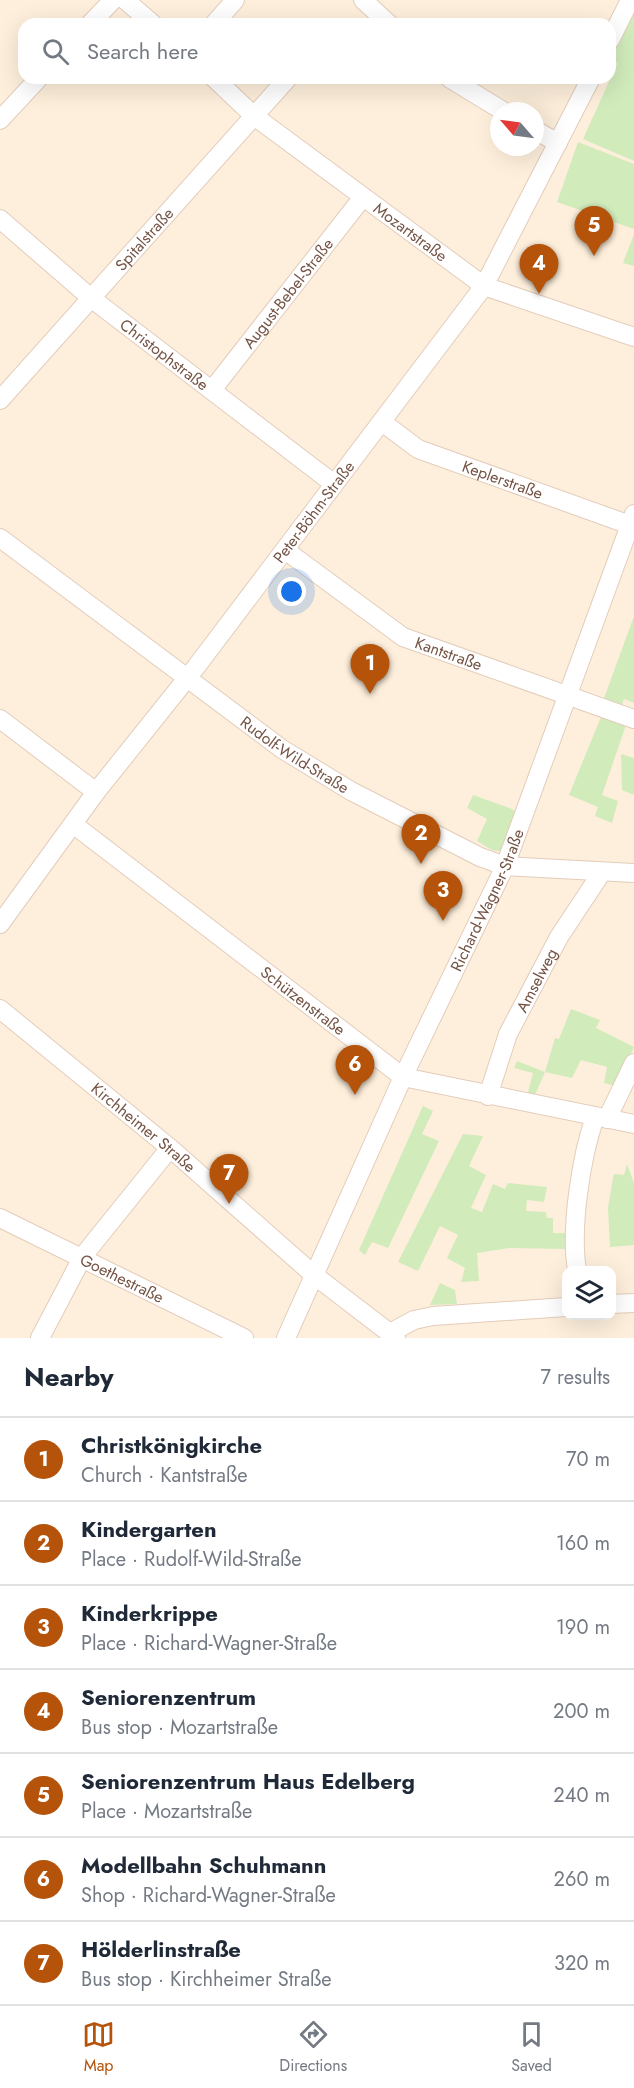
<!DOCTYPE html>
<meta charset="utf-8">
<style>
:root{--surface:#fff;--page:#f2f2f3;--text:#1f2937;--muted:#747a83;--line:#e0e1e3;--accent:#b45309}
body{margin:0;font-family:Jost,sans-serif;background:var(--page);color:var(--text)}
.controls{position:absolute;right:18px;bottom:18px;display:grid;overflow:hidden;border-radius:12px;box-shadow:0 6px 24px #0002}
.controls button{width:54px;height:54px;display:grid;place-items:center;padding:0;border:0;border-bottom:2px solid var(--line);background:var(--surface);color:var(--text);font:30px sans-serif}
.compass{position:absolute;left:490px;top:102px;width:54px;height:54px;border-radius:50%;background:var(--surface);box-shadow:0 6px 24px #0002;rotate:298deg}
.you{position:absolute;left:292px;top:592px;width:21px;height:21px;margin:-15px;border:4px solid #fff;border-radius:50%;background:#1a73e8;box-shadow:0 0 0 9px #1a73e833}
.badge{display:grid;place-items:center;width:39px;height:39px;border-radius:50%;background:var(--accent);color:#fff;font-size:20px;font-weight:700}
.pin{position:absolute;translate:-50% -50px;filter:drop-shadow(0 2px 3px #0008)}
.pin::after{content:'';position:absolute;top:32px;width:21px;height:18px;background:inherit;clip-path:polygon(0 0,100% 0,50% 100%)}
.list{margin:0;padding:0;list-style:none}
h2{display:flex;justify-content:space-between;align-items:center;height:78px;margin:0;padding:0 24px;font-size:26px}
h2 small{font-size:20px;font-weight:400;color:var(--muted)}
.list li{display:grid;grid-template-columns:39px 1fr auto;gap:18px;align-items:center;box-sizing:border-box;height:84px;padding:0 24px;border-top:2px solid var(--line)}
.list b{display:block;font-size:22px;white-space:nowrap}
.list p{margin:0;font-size:20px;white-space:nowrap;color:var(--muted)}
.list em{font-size:20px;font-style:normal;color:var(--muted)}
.icon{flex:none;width:33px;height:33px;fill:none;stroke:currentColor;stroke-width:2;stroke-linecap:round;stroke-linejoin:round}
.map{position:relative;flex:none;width:634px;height:1338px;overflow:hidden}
.search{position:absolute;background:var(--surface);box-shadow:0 6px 24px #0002;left:18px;right:18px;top:18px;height:66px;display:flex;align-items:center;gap:15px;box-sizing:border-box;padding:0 21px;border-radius:18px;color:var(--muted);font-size:22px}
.sheet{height:666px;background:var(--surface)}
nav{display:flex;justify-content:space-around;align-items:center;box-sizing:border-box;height:84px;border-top:2px solid var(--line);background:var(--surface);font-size:16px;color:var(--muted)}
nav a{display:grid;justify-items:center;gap:3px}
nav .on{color:var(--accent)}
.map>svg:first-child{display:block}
</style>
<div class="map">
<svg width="634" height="1338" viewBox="0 0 634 1338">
<rect width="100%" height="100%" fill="#feefdc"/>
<g fill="#d1ebbb">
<polygon points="634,4 634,161 583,139 617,64 612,50"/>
<polygon points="578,142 634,164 634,229 557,202"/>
<polygon points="634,234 634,266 623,263"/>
<polygon points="634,616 634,703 624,699 621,707 603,701"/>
<polygon points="601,717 626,725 602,795 618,801 612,823 595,816 598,807 569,795"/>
<polygon points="621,754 634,758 634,795 622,790"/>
<path d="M473,795L512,809L518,814L505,849C495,855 486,846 477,841L487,819L467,808Z"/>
<polygon points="571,1009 600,1020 596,1028 634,1047 616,1086 604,1083 607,1067 581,1060 572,1078 545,1072 534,1097 527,1096 533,1073 514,1068 517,1061 545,1072 555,1038 559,1039"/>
<polygon points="423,1106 433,1111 422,1134 439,1141 388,1248 372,1242 365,1255 359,1250"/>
<polygon points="463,1134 483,1136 469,1166 486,1175 471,1208 482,1212 493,1184 505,1189 508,1183 547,1187 544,1202 527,1200 526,1211 546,1212 547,1218 553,1218 553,1233 567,1233 566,1249 509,1248 477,1253 479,1281 461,1282 465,1268 447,1258 458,1235 440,1226 418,1271 398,1262"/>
<polygon points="627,1164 634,1183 634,1245 610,1247 608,1208 613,1178 614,1174 624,1175"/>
<polygon points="440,1283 455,1290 457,1304 430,1305"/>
</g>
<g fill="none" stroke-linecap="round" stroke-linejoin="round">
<g stroke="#e3ccbb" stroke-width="20">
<g id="minor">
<polyline points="125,0 153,24"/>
<polyline points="363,0 389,24"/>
<polyline points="90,24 113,0"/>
<polyline points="214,24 235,0"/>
<polyline points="610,40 630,0"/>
<path id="s1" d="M214,78L254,116L484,286L634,337"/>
<polyline points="449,78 503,111"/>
<polyline points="0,120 39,78"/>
<polyline points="535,130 558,143"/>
<path id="s2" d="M0,219L91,298L334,484"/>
<path id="s3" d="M212,390L363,197"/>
<path id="s4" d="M0,400L288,78"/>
<path id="s5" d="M382,422L418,449L630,525"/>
<path id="s6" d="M0,538L282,749L351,791L480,857L505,866L634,873"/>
<path id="s7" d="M285,550L403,637L634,719"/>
<polyline points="0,719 96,792"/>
<path id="s8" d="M73,824L403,1077L634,1124"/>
<path id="s9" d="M0,924L96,792L196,667L484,286L591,78"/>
<path id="s10" d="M0,1009L170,1148L314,1275L396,1338"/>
<path id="s11" d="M488,1096L508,1034L559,937L602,872"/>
<polyline points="607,1119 634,1063"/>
<path id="s12" d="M0,1218L244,1338"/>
<path d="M577,1270C570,1229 581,1157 595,1117"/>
<polyline points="612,1304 634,1303"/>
<polyline points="390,1333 414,1320 433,1316 566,1307"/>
<polyline points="40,1338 83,1256 170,1148"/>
<path id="s13" d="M286,1338L403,1077L505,866L634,514"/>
</g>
</g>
<use href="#minor" stroke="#fff" stroke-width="18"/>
</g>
<g text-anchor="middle" stroke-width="4.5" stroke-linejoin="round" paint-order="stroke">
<g font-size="16" fill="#745344" stroke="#fff3e4">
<text dy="6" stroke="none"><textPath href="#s1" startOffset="250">Mozartstraße</textPath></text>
<text dy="6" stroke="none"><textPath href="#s4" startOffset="216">Spitalstraße</textPath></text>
<text dy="6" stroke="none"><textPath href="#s3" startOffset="123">August-Bebel-Straße</textPath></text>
<text dy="6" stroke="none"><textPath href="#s2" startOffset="213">Christophstraße</textPath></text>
<text dy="6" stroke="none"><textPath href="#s5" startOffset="135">Keplerstraße</textPath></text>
<text dy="6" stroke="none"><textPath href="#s9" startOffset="518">Peter-Böhm-Straße</textPath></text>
<text dy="6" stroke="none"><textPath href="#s7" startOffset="195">Kantstraße</textPath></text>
<text dy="6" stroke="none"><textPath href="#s6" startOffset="366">Rudolf-Wild-Straße</textPath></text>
<text dy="6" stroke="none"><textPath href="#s13" startOffset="482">Richard-Wagner-Straße</textPath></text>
<text dy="6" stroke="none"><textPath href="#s11" startOffset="126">Amselweg</textPath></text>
<text dy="6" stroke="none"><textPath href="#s8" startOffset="290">Schützenstraße</textPath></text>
<text dy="6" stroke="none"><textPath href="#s10" startOffset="186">Kirchheimer Straße</textPath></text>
<text dy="6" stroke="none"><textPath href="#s12" startOffset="136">Goethestraße</textPath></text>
</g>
</g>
</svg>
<div class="controls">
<button><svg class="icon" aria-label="layers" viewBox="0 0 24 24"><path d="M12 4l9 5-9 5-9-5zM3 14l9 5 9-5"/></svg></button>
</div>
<svg class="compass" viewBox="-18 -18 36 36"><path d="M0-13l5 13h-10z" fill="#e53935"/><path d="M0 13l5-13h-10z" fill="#747a83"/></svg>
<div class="you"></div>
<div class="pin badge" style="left:370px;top:694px">1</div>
<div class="pin badge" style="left:421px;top:864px">2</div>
<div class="pin badge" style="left:443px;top:921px">3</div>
<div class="pin badge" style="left:539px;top:294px">4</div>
<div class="pin badge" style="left:594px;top:256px">5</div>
<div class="pin badge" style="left:355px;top:1095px">6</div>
<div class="pin badge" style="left:229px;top:1204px">7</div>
<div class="search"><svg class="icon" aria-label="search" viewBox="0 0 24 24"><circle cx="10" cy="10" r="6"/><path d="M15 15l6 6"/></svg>Search here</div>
</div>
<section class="sheet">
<h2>Nearby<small>7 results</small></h2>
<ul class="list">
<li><span class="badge">1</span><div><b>Christkönigkirche</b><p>Church · Kantstraße</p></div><em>70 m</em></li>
<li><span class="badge">2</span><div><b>Kindergarten</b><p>Place · Rudolf-Wild-Straße</p></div><em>160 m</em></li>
<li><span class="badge">3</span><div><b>Kinderkrippe</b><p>Place · Richard-Wagner-Straße</p></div><em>190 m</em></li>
<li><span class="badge">4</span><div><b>Seniorenzentrum</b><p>Bus stop · Mozartstraße</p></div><em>200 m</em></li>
<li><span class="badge">5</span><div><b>Seniorenzentrum Haus Edelberg</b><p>Place · Mozartstraße</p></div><em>240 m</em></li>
<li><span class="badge">6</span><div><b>Modellbahn Schuhmann</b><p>Shop · Richard-Wagner-Straße</p></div><em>260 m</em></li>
<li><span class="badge">7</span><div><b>Hölderlinstraße</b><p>Bus stop · Kirchheimer Straße</p></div><em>320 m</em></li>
</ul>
</section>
<nav>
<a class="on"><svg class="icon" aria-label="map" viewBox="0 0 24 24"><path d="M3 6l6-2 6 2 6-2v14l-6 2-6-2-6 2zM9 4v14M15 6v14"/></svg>Map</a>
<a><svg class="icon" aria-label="directions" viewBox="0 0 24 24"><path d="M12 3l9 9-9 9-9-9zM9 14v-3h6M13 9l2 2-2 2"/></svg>Directions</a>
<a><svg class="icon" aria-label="saved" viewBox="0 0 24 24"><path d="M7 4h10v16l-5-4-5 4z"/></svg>Saved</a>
</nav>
